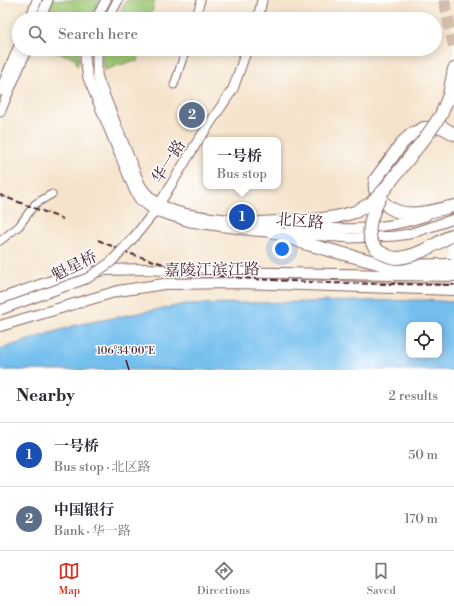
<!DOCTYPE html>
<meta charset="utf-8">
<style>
:root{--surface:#fff;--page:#f2f2f3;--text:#2b2b33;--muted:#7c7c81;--line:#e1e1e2;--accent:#d93025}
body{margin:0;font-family:"Libre Bodoni","Noto Serif SC",serif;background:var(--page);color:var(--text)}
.controls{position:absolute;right:12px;bottom:12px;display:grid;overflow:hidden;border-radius:8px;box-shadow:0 2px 10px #0003}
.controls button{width:36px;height:36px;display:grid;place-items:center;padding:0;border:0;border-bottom:1px solid var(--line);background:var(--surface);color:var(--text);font:20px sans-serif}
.you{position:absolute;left:282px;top:249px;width:14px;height:14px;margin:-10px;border:3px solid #fff;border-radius:50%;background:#1a73e8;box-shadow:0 0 0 6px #1a73e833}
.badge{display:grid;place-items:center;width:26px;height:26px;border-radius:50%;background:var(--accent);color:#fff;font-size:13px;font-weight:700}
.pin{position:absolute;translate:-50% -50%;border:2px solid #fff;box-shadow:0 1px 4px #0006}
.popup{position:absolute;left:203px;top:137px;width:78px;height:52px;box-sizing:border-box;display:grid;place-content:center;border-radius:8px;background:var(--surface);filter:drop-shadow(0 1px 3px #0005);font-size:13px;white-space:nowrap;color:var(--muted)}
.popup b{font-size:15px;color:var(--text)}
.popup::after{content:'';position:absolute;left:50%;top:100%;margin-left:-8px;border:8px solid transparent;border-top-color:var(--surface)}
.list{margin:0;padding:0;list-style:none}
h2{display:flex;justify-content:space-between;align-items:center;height:52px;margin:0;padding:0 16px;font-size:17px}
h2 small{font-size:13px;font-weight:400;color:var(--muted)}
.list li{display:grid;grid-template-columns:26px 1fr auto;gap:12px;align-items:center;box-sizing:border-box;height:64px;padding:0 16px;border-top:1px solid var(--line)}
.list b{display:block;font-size:15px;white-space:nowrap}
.list p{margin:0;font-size:13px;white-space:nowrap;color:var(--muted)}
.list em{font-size:13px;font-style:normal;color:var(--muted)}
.icon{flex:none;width:22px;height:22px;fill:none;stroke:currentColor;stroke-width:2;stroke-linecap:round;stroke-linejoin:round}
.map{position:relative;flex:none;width:454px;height:370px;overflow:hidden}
.search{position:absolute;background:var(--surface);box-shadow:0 2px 10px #0003;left:12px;right:12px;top:12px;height:44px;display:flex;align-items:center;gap:10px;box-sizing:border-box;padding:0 14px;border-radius:22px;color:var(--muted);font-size:15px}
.sheet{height:180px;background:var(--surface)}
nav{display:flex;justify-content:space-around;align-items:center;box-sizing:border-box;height:56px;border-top:1px solid var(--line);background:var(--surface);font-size:11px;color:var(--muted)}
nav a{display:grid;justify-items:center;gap:2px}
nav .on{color:var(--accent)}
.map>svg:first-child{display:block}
</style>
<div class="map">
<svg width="454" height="370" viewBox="0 0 454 370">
<rect width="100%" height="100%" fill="#fff"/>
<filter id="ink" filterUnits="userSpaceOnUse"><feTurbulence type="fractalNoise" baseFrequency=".025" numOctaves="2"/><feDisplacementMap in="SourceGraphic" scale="8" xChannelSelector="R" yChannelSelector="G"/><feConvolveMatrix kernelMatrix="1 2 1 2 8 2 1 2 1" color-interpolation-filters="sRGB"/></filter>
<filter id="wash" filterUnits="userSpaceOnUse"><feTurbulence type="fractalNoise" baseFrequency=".012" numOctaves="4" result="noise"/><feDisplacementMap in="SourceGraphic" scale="16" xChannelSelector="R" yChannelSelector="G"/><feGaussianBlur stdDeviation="0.9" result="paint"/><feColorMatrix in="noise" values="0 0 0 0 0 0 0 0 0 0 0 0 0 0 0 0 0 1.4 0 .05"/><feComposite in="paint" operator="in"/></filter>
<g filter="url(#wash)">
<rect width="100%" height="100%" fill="#f5e4cc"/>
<g fill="#9ec975" stroke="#747450">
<polygon points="51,0 100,0 89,19 44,19"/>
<polygon points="127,0 155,0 150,19 115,19"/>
<polygon points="45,49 79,49 79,61 77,66 75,58"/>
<polygon points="103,49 141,49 137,62 133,61 107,69 105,70 102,61"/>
</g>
<path fill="#75bfee" stroke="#606f8c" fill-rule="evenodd" d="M425,300L454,302V370H0V349L76,325L186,304ZM409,325H439V355H409Z"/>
</g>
<g filter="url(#ink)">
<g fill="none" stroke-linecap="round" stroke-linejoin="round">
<polyline stroke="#d3bdac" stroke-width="12" stroke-dasharray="12 6" stroke-linecap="butt" points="444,0 454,46"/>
<g stroke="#866463" stroke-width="9">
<g id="street">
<polyline points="195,19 201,0"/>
<polyline points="174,85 186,49"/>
<polyline points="0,241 19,226 35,204 52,194"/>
</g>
</g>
<g stroke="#866463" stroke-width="11">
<g id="secondary">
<polyline points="30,19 37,0"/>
<polyline points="40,19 48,0"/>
<polyline points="96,19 106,0"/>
<polyline points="108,19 118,0"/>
<polyline points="258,19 262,0"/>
<polyline points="86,49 85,59 88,78 135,192 140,200 155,211 190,222 254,231 351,238 395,236 409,234 454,219"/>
<path d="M97,49V75L100,84L139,182C154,211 187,215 217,218C233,220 250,222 266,224"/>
<polyline points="0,91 19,46"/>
<polyline points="0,112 27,49"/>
<path d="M289,226C337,230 379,232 426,216"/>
<polyline points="135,236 155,211 196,144 233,89 247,49"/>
</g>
</g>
<g stroke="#866463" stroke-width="12">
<g id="primary">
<polyline points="0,299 60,278 105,270 145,269 215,272 454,276"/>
<polyline points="0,326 118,291 164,284 238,283 454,290"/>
</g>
</g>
<g stroke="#866463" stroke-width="14">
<g id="highway">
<polyline points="449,95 454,69"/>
<path d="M454,134L442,127L424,128L412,134L403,142L375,180C374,190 375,195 383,202C402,222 431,211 454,206"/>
<polyline points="260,223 315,220 336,217"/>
<polyline points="274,232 307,244 389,266 454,265"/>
</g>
</g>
<use href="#street" stroke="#fff" stroke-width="7"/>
<use href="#secondary" stroke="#fff" stroke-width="9"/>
<use href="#primary" stroke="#fff" stroke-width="10"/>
<use href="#highway" stroke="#fff" stroke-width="12"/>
<g stroke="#4a1f2b" stroke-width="2" stroke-dasharray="6 3" stroke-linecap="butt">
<polyline points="0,195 63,219"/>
<polyline points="98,240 128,253 193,273 253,279 326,283 454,285"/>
</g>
<g stroke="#866463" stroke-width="11" stroke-linecap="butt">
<polyline id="secondary-bridge" points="0,310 88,278 111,262 135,236"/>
</g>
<g stroke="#866463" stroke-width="14" stroke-linecap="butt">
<g id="highway-bridge">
<path d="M381,196C372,213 361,238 380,252C385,255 391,258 397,258C417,257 437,243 454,234"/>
<polyline points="336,217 355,212 371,203 384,190 428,134 441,115 449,95"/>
</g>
</g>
<use href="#secondary-bridge" stroke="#fff" stroke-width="9"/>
<use href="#highway-bridge" stroke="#fff" stroke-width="12"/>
</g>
</g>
<path fill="none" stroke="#4a1f2b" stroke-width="1.5" d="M126,360L129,370"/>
<g text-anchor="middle" stroke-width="3" stroke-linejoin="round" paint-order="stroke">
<g font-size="16" fill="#4a1f2b" stroke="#fff">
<text transform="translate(168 161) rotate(-58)" y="6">华一路</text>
<text transform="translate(300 220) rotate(5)" y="6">北区路</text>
<text transform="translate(74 265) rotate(-26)" y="6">魁星桥</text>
<text transform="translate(212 269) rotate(-1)" y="6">嘉陵江滨江路</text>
</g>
</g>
<g font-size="10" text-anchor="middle" fill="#4a1f2b" stroke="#fff" stroke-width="3" stroke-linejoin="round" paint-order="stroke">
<text x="126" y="354">106°34'00"E</text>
</g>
</svg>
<div class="controls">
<button><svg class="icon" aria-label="locate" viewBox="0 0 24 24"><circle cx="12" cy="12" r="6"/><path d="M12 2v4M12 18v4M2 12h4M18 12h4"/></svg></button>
</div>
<div class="you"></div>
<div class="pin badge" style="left:242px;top:217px;background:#1a4fb4">1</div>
<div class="popup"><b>一号桥</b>Bus stop</div>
<div class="pin badge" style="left:192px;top:115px;background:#5c6f8a">2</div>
<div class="search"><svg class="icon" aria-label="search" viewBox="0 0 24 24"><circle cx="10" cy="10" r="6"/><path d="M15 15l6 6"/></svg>Search here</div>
</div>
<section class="sheet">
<h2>Nearby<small>2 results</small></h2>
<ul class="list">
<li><span class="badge" style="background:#1a4fb4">1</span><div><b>一号桥</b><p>Bus stop · 北区路</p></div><em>50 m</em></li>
<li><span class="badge" style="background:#5c6f8a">2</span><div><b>中国银行</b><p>Bank · 华一路</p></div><em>170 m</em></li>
</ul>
</section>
<nav>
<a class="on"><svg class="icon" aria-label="map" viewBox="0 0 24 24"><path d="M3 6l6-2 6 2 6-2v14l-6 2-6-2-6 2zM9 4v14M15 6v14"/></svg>Map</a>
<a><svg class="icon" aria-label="directions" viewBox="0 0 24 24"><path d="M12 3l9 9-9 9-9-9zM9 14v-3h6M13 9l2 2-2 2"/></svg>Directions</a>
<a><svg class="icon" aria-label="saved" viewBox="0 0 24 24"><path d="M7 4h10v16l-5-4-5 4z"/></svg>Saved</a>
</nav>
